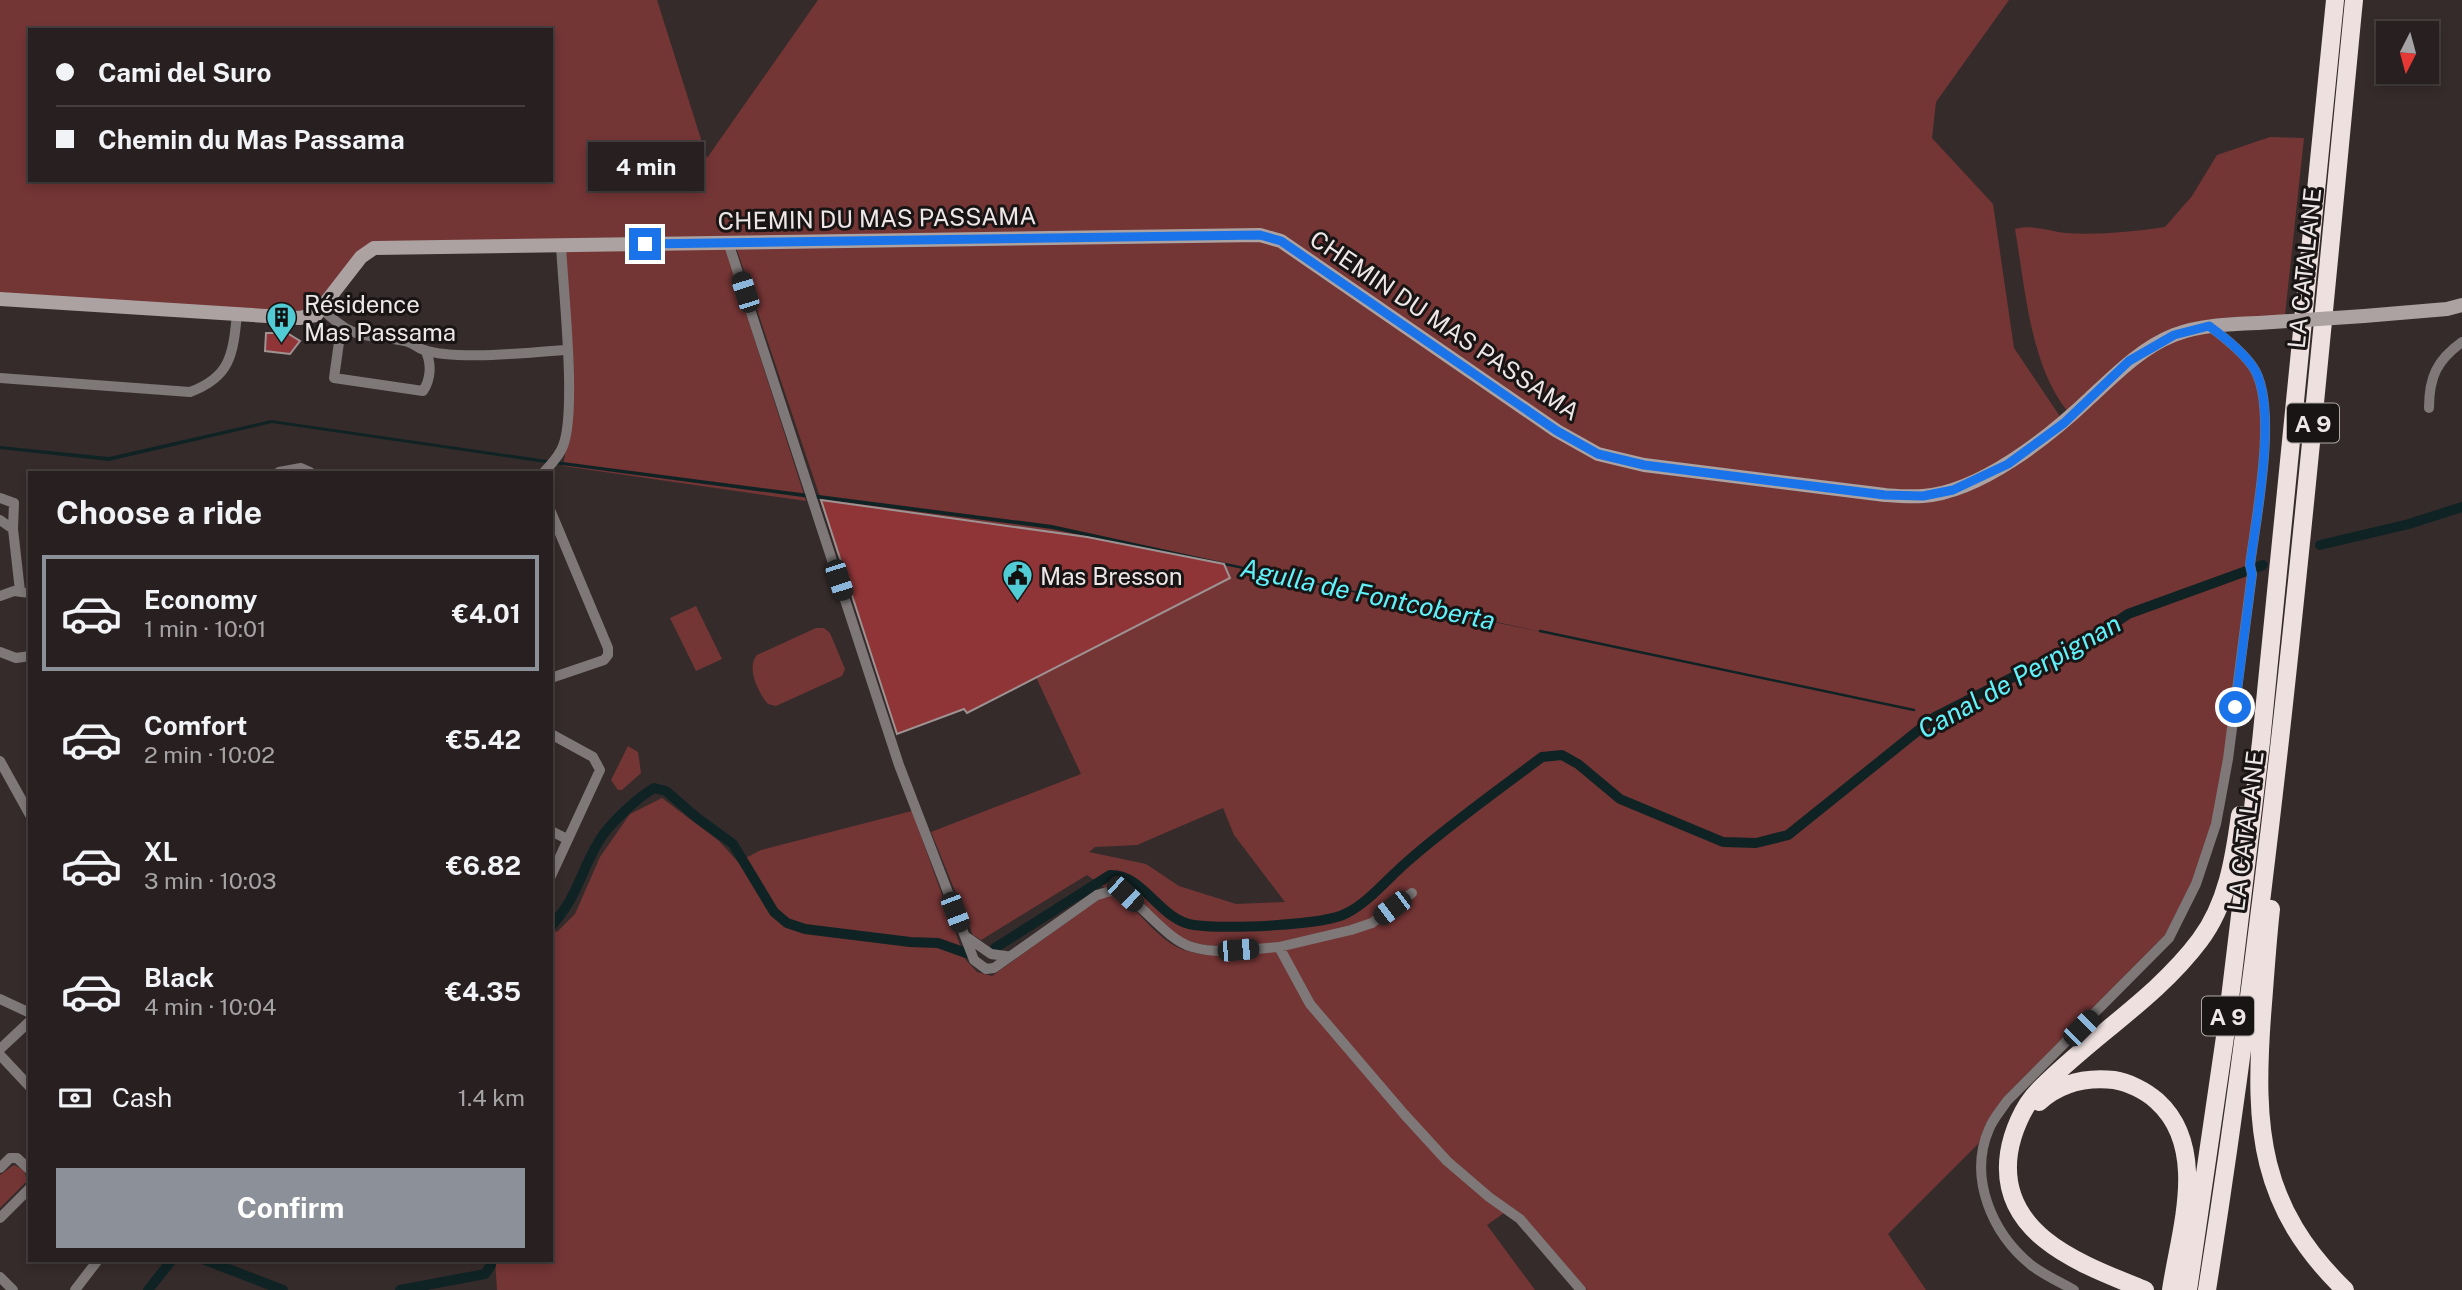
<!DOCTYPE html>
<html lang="en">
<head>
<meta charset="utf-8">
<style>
	:root { --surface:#282020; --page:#302829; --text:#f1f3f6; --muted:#a5a3a5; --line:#443e3e; --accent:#8c9099 }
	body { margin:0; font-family:"Public Sans",sans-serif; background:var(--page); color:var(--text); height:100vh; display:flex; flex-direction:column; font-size:26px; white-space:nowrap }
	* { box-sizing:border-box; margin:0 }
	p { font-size:23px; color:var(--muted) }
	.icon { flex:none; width:38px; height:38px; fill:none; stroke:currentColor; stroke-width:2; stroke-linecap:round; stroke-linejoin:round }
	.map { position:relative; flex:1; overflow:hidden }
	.sheet { position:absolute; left:28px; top:471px; width:525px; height:791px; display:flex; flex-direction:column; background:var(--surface); border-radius:0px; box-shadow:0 4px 10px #0003,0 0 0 2px var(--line) }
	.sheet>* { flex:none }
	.banner { position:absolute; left:28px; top:28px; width:525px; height:154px; border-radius:0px; box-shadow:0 4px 10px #0003,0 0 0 2px var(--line); display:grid; align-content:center; height:154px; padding:0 28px; background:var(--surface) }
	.needle { width:46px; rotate:186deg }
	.tools { position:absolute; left:2376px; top:21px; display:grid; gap:14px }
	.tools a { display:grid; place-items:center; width:63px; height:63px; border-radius:0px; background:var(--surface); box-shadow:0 4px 10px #0003,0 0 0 2px var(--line); font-size:35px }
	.end { position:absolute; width:32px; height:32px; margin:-16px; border:9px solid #1a73e8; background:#fff; box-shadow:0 0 0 4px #fff }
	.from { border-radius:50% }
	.bubble { position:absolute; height:49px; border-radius:0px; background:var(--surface); box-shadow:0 4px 10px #0003,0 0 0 2px var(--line); font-size:23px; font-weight:700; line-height:49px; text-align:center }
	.car { position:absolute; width:21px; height:42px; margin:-21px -10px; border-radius:9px; box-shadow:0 0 5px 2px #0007; background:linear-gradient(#222 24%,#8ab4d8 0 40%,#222 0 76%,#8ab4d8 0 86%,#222 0) }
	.banner b { display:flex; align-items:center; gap:24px; height:66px; font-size:26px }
	.banner b+b { border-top:2px solid var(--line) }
	.banner i { width:18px; height:18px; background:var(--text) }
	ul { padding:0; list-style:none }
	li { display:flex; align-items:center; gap:21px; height:116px; margin:0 14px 10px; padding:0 14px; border:4px solid transparent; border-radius:0px }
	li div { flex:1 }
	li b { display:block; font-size:26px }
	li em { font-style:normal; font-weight:700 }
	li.active { border-color:var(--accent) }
	li>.icon { width:63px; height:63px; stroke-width:1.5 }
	h2 { padding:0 28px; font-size:32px; line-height:84px }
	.pay { display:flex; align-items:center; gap:18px; height:77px; padding:0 28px; font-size:26px }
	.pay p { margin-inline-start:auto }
	.button { display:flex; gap:14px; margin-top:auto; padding:14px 28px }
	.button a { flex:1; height:80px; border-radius:0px; background:var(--accent); color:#fff; font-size:28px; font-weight:700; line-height:80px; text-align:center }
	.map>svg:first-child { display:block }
	.green { fill:#743535; fill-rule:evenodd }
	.water { fill:#102324 }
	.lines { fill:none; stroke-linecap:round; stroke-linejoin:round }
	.stream { stroke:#102324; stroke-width:2.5 }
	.canal { stroke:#102324; stroke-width:10 }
	.building { fill:#903537; stroke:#9f9292; stroke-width:2 }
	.street { stroke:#7e7878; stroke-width:10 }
	.secondary { stroke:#aba2a1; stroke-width:14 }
	.highway { stroke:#ede0df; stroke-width:18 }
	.secondary-bridge { stroke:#aba2a1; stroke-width:14 }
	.route { stroke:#1a73e8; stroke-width:9 }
	.labels { text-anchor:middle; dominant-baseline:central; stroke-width:6; stroke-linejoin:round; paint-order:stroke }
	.shield { fill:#1a1515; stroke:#aea8a8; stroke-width:2 }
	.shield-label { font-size:23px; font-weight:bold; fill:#eee7e7 }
	.street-label { font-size:24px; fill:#eee7e7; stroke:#1a1515 }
	.poi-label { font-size:24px; fill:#eee7e7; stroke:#1a1515; text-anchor:start }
	.water-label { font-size:26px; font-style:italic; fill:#61f1fa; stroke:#1a1515 }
</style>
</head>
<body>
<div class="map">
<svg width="2462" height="1290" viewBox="0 0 2462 1290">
	<rect width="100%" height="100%" fill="#362b2b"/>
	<path class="green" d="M0,0h657l50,158 111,-158h1191l-73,102 -4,36 61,66 21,144 47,70c-41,30 -85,67 -137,73 -13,1 -26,-1 -38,-1l-241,-31 -46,-9 -40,-23 -275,-191 -910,6 -56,62 -12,7 -19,3 -287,-19zM30,30h521v150h-521z
		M2270,137l34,1 -19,177 -113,15 -104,82c-38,-46 -43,-126 -53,-183 16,-5 34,2 50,4 33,2 67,-1 100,-6l27,-31 25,-41z
		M1260,241l19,4 317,214 358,36 178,-130 44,-25 34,-9c13,11 29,24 39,38 25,36 2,151 -3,196l2,9 -24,184 -12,65 -20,59 -27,53 -162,163 -18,27 -6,18 -91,91 38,56h-339l-49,-57 -88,-75 -43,-47 -93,-109 -33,-60c-32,3 -72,10 -102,-5 -25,-12 -42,-57 -74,-49l-18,-13 -106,65 -8,-5 -42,-103 150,-58 -45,-97 193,-98 -5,-15 -137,-27 -266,-37 -85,-253zM1223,808l11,27 51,67 -49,2 -57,-18 -33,-22 -57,-12 6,-5 42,-2z
		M725,247l81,254 -243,-35 8,-45 -5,-170z
		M696,606l26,53 -26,12 -26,-53z
		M816,628h8l6,5 15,36 -3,7 -66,30 -8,-2c-10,-11 -22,-37 -11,-49z
		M628,746l10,6 3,21 -19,17h-4l-7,-10z
		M662,798l57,43 19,21 23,-12 151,-39 53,148 12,13 15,4 107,-77 14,-4 9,3c16,14 31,33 48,45 28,19 74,11 106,8l125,166 103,96 -17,12 48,65h-1038l-2,-30h56v-327l7,-2 17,-17 25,-57 30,-43z
		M14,1165l10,5 3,11 -27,27v-33z"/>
	<path class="water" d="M271,420l269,39 269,35 1,4 -271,-36 -267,-39 -163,38 -109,-12v-3l109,11z
		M811,494l241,31 490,107 -490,-103 -240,-31z"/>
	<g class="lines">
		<path class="stream" d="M1540,631l374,79"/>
		<path class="canal" d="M2320,545l89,-21 53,-17
			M551,926c27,-29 29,-54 48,-85 10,-17 38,-43 55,-53l12,3 30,26 37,27 41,68 13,11 18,6 105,13 28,1 28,10
			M995,948l115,-73c34,-1 50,46 84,50 29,4 129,1 153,-12 23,-12 41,-35 61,-52 42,-37 89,-70 134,-104l20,-2 16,9 42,35 103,43 33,1 32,-8 147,-118 168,-86 25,-17 135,-49
			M205,1260l78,30
			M148,1290l24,-30
			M400,1290l85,-16 6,-9 -1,-5"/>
	</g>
	<path class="building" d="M266,333h21l13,8 -10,13 -25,-3z
		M821,500l266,37 137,27 6,14 -263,135 -3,-4 -67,25z"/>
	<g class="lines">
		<path class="street" d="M728,242l171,523 75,195 12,9 8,-1 103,-73c5,-1 11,-4 16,-4 22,1 50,48 79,56 27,8 60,2 87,0l31,57 94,110 43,47 42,36 31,22 61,71
			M321,308c35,34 41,25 84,33 7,1 12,7 19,9 35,11 104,2 142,0
			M341,328l-7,50 89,13c8,-12 9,-28 2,-41
			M0,378l190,14c41,-15 43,-38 47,-78
			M2429,408c0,-31 8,-48 33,-66
			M279,472l22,-4 9,4
			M544,472c7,-8 15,-15 19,-26 14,-35 0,-157 -2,-201
			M0,498l14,5 -1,26 -13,-9
			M551,512l57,136v7l-4,5 -53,18
			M13,529l7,62
			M0,596l14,-5 16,2
			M0,652l16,6 14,-2
			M551,734l42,23 7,13 -49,106
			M0,761l30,54
			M551,831l16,8
			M968,938l23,16 15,2
			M1279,947l72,-17 21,-7 40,-30
			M0,999l30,14
			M0,1049l30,-28
			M0,1055l30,32
			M0,1168l10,-10h7l13,12
			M0,1218l30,-30
			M0,1277l13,13
			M75,1290l23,-30
			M2074,1290c-14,-8 -30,-15 -43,-25 -39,-32 -63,-87 -42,-136 4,-10 12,-19 18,-28l162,-163 27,-54 20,-60 12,-65 24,-185 -2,-9c6,-47 29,-160 3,-198 -11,-16 -29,-30 -44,-41"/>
		<path class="secondary" d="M0,299l299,19 17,-3 45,-58 13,-9 886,-13 21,6 276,190 41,23 46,11 241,30c13,1 25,2 38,1 57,-4 126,-59 167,-98 25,-23 51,-50 84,-63 26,-10 56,-11 84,-12
			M2364,316l83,-7 15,-4"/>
		<path class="highway" d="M2271,909c-4,36 -6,71 -9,107 -8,112 -3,191 83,274
			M2039,1102c21,-19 47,-25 75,-22 14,2 32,11 43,21 52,47 23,129 14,189
			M2145,1290c-61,-25 -148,-54 -136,-137 3,-20 14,-47 29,-62 51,-53 118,-92 162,-151 27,-36 34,-81 40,-125
			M2188,1290l39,-267 34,-281 74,-742
			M2207,1290c68,-428 105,-859 147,-1290"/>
		<path class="secondary-bridge" d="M2258,323l106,-7"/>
	</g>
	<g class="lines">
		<path class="route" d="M645,244l615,-9 21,6 276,190 41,23 46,11 241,30 38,1 30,-6 55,-26 56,-41 65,-62 45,-26 35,-9c15,11 33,25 44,41 26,38 3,151 -3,198l2,9 -17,133"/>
	</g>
	<defs>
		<symbol id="building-pin" viewBox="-11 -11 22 30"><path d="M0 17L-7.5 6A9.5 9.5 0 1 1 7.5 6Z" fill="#51ccd4" stroke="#1a1515"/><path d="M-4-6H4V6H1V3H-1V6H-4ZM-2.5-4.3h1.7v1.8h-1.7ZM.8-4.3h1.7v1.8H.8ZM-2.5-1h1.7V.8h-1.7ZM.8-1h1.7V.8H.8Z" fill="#111"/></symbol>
		<symbol id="civic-pin" viewBox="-11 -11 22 30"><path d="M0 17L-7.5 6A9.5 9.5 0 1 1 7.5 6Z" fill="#51ccd4" stroke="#1a1515"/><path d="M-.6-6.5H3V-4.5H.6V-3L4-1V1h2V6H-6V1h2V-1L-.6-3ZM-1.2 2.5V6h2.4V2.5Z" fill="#111"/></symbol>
	</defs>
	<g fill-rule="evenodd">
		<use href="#building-pin" x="264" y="300" width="35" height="47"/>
		<use href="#civic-pin" x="1000" y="558" width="35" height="47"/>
	</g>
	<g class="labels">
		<g class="shield">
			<rect x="2287" y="403.5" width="52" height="39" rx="5"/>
			<rect x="2202" y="996.5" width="52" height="39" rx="5"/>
		</g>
		<g class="shield-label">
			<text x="2313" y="423">A 9</text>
			<text x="2228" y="1016">A 9</text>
		</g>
		<g class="street-label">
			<text transform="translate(877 218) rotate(-1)">CHEMIN DU MAS PASSAMA</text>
			<text transform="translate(2304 268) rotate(-84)">LA CATALANE</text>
			<text transform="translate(1445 325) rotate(34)">CHEMIN DU MAS PASSAMA</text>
			<text transform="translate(2245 831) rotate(-83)">LA CATALANE</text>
		</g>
		<g class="poi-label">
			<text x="304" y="304">Résidence<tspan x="304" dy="28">Mas Passama</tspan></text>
			<text x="1040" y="576">Mas Bresson</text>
		</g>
		<g class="water-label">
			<text transform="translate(1368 594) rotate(12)">Agulla de Fontcoberta</text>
			<text transform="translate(2019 676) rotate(-29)">Canal de Perpignan</text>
		</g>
	</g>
</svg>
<div class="tools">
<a><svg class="needle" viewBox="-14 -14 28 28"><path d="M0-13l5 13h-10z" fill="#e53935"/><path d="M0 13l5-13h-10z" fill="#a5a3a5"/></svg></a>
</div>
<i class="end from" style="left:2235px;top:707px"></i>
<i class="end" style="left:645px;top:244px"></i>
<div class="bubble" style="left:588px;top:142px;width:116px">4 min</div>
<i class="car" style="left:745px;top:292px;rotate:342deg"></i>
<i class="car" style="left:839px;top:580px;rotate:162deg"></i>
<i class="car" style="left:1125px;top:894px;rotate:133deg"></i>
<i class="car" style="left:1392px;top:908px;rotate:233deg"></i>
<i class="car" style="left:955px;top:912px;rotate:159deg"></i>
<i class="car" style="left:1238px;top:950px;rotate:85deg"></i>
<i class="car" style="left:2081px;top:1028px;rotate:45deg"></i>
<div class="banner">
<b><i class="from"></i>Cami del Suro</b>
<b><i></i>Chemin du Mas Passama</b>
</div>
<section class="sheet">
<h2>Choose a ride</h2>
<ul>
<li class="active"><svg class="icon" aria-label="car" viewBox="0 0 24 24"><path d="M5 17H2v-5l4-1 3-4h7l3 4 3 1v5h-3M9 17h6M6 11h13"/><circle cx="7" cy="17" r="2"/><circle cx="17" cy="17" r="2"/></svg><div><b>Economy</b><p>1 min · 10:01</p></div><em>€4.01</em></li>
<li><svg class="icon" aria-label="car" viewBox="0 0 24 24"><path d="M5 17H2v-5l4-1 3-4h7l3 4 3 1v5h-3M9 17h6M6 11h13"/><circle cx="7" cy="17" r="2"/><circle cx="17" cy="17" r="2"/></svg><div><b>Comfort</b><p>2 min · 10:02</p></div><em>€5.42</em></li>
<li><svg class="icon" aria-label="car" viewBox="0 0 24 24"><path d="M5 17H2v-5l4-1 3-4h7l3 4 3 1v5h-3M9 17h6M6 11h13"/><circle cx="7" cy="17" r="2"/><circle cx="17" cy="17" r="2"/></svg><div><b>XL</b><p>3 min · 10:03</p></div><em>€6.82</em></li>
<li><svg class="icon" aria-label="car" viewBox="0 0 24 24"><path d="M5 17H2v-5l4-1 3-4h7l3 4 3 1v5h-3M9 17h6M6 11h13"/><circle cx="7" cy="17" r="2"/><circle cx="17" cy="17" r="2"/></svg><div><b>Black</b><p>4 min · 10:04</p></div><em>€4.35</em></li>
</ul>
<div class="pay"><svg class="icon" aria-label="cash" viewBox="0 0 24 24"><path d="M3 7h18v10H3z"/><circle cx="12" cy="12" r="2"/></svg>Cash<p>1.4 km</p></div>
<div class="button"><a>Confirm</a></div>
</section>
</div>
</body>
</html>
